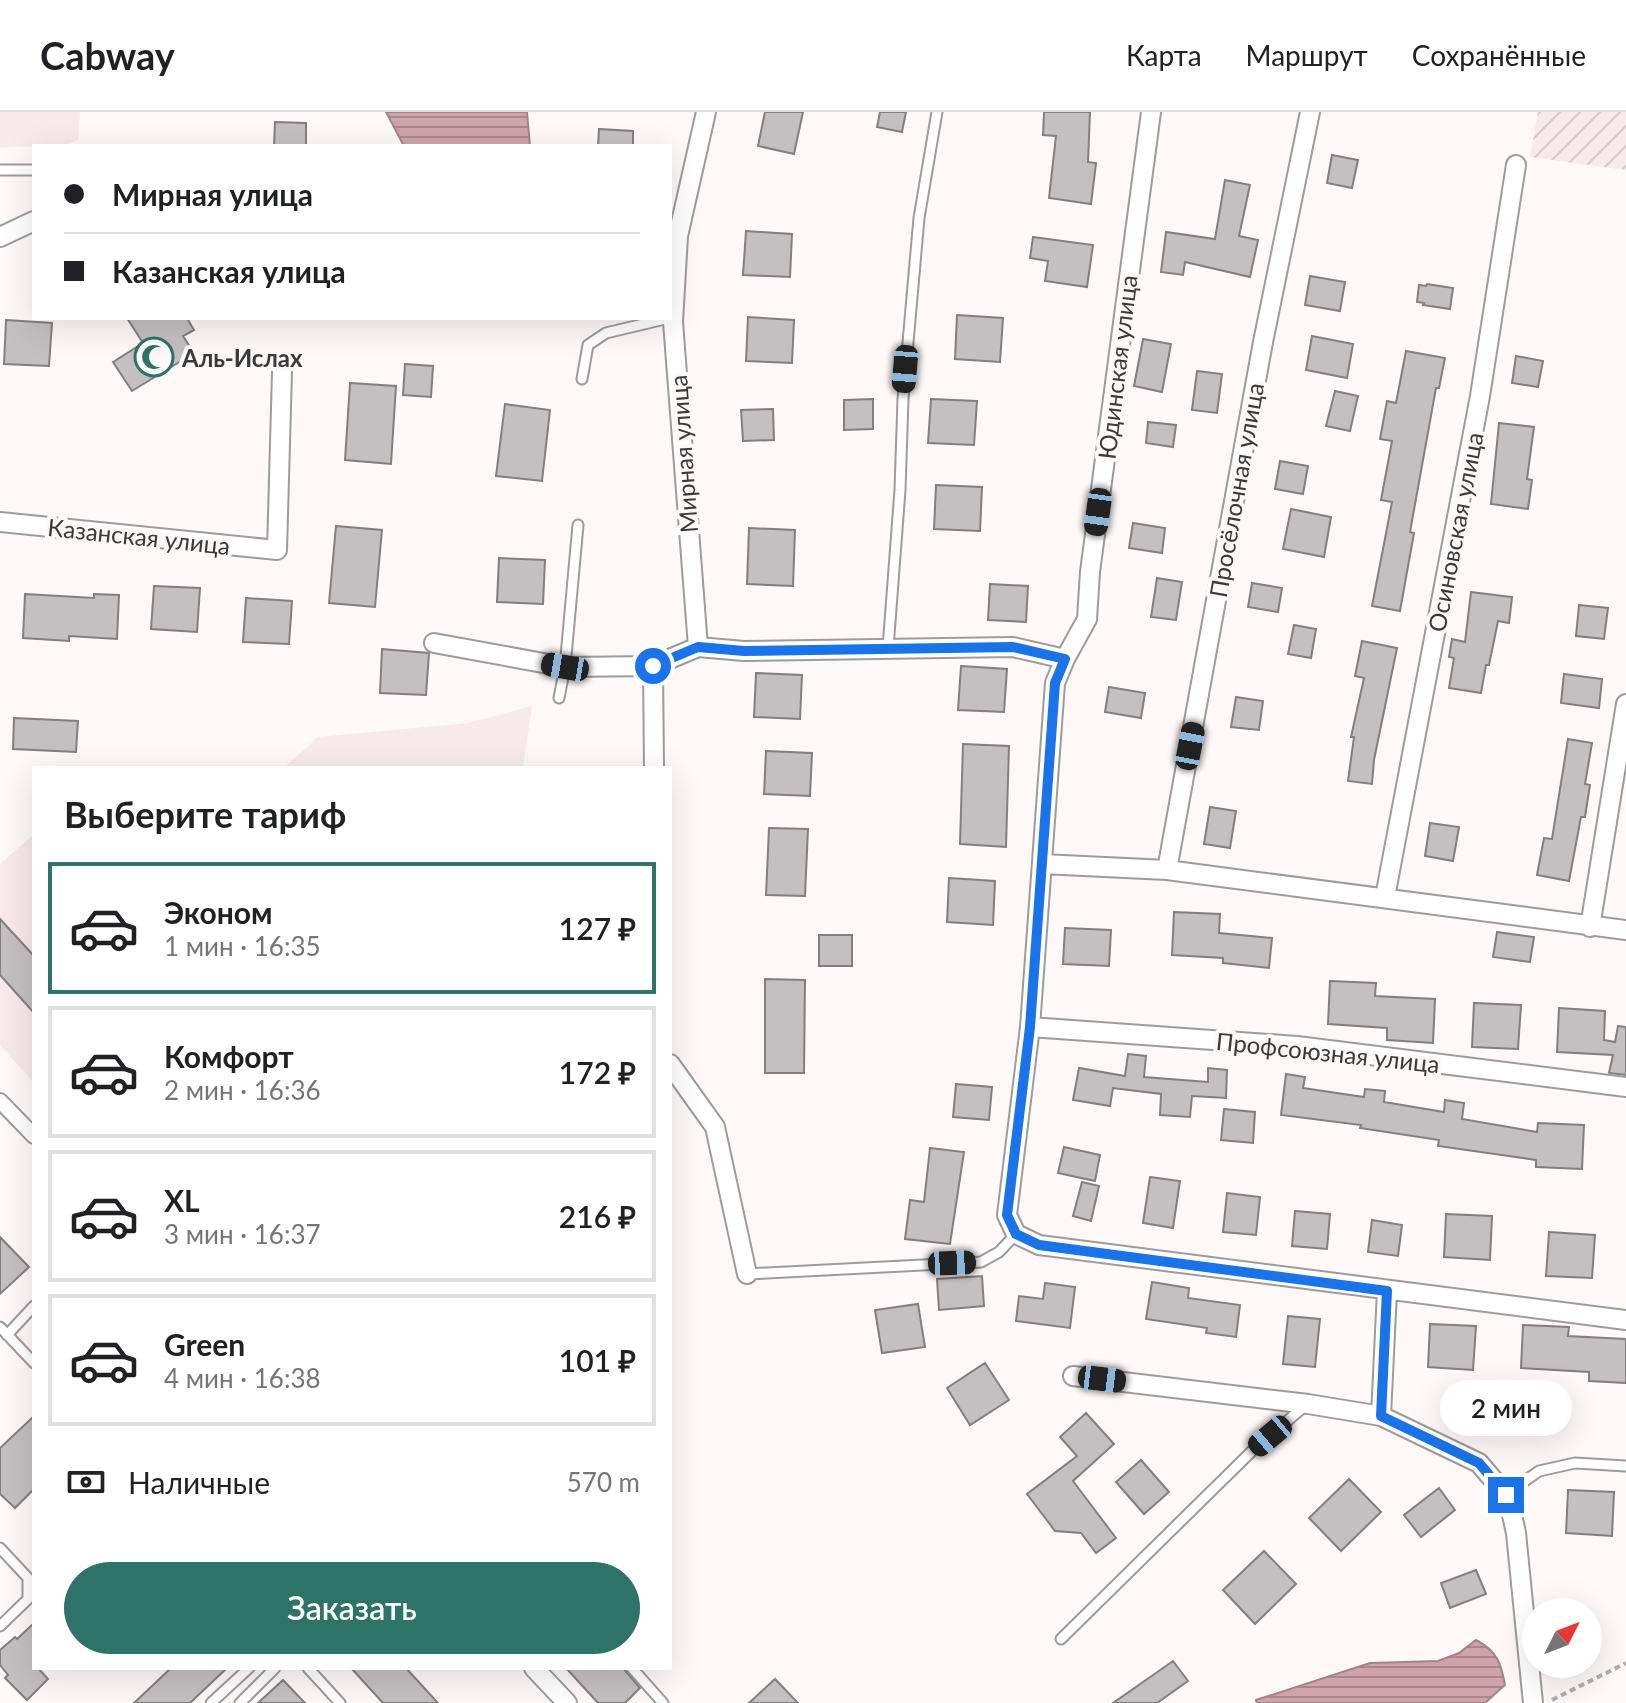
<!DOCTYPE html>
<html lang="ru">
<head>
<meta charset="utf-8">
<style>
	:root { --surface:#fff; --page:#f2f2f2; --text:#202124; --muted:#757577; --line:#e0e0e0; --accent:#2e7368 }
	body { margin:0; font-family:Lato,sans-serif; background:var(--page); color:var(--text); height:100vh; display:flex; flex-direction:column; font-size:30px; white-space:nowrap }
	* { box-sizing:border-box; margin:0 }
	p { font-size:26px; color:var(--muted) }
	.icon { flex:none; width:44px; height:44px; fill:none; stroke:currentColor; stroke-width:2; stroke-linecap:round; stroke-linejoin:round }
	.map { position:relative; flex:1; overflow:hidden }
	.drawer { position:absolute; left:32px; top:654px; width:640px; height:904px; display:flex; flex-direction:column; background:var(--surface); border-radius:0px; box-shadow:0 8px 32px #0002 }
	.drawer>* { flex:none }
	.banner { position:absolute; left:32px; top:32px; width:640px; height:176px; border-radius:0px; box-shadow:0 8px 32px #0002; display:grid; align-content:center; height:176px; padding:0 32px; background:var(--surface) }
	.needle { width:52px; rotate:48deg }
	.tools { position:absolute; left:1522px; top:1486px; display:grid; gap:16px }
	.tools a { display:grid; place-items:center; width:80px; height:80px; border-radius:50%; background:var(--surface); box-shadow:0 8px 32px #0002; font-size:40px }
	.end { position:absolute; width:36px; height:36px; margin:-18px; border:10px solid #1a73e8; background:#fff; box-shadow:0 0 0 4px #fff }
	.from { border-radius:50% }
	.bubble { position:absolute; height:56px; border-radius:28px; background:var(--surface); box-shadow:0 8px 32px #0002; font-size:26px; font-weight:600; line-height:56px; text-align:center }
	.car { position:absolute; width:24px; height:48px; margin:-24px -12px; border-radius:10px; box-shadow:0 0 6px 2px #0007; background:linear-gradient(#222 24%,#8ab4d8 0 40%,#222 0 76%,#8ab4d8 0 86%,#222 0) }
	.banner b { display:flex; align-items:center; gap:28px; height:76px; font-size:30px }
	.banner b+b { border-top:2px solid var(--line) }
	.banner i { width:20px; height:20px; background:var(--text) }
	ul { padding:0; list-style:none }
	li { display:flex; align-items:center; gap:24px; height:132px; margin:0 16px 12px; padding:0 16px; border:4px solid var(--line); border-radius:0px }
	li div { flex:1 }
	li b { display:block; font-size:30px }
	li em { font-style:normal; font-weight:600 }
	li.on { border-color:var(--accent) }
	li>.icon { width:72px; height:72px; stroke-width:1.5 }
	h2 { padding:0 32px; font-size:36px; line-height:96px }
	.pay { display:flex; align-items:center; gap:20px; height:88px; padding:0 32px; font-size:30px }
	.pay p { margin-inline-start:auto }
	.action { display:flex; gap:16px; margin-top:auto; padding:16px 32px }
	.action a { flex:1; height:92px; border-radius:48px; background:var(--accent); color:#fff; font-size:32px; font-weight:600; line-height:92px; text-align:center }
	header { display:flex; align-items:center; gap:48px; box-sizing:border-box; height:112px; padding:0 40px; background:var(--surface); border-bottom:2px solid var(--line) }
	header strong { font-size:38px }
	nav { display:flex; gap:44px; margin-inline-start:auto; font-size:28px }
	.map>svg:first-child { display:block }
	.built { fill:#f8e9eb }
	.industrial { fill:url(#industrial-furrows) }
	.water { fill:url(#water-rules); stroke:#a3838a; stroke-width:2 }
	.building { fill:#c4bfc0; stroke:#837e7f; stroke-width:2 }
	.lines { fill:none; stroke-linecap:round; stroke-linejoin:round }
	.service-casing { stroke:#9f9a9b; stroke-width:13 }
	.pedestrian-casing { stroke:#9f9a9b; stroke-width:18 }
	.minor-casing { stroke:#9f9a9b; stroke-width:22 }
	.path { stroke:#b2aeae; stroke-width:4; stroke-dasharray:6 4; stroke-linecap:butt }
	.service { stroke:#fff; stroke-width:9 }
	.pedestrian { stroke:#fff; stroke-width:14 }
	.minor { stroke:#fff; stroke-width:18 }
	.route { stroke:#1a73e8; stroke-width:10 }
	.labels { text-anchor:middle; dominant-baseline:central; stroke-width:8; stroke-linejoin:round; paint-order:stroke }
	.poi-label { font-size:24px; font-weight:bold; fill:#3b3939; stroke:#fef8f9; text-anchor:start }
	.street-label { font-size:24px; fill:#3b3939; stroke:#fef8f9 }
</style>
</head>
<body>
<header>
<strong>Cabway</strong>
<nav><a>Карта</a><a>Маршрут</a><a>Сохранённые</a></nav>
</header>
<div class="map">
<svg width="1626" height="1591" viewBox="0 0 1626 1591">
	<defs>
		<pattern id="industrial-furrows" width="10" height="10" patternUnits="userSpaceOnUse" patternTransform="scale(2)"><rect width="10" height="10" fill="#f8e9eb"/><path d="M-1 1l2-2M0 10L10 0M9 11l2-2" fill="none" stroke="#d6c9ca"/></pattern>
		<pattern id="water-rules" width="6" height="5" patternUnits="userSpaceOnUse" patternTransform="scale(2)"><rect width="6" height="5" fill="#d0a3ac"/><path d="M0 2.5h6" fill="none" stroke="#aa868d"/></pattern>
	</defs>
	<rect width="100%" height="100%" fill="#fef8f9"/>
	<path class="built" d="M0,0h80l-2,28 -15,6 -63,1z
		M532,594l-9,62h-239l34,-31 150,-14z
		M34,722v249l-34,-38v-181z"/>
	<path class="industrial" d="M1538,0h88v58l-96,-13z"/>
	<path class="water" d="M386,0h141l3,34h-126z
		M1476,1528c21,11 25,23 29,45l-20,18h-228l-1,-3 114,-37 68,-2 21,-8z"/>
	<path class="building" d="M765,0h38l-9,42 -36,-8z
		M880,0h26l-4,20 -25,-5z
		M1044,0h46l-2,50 8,1 -5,41 -42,-6 7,-62 -13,-1z
		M275,10l31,1v23h-32z
		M599,17l34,2v15h-35z
		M1332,43l26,5 -6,28 -25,-5z
		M1225,68l25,5 -11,51 19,4 -8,37 -65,-15 -2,13 -22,-3 5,-40 49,7z
		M746,119l46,3 -2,43 -47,-2z
		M1033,125l60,8 -6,42 -42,-6 3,-20 -18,-3z
		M1310,164l35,6 -5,29 -35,-6z
		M1427,172l26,4 -3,21 -27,-4 1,-2 -7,-1 2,-17 7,1z
		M957,203l46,3 -3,44 -45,-3z
		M748,205l46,3 -2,43 -46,-2z
		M127,206h60l7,12 -11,6 11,17 -62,38 -19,-29 30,-19z
		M6,208l46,3 -3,43 -45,-2z
		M1312,224l41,8 -6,34 -41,-8z
		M1143,227l28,5 -9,48 -28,-6z
		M1406,239l39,7 -6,30h-3l-26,144 4,1 -14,78 -28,-5 20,-104 -11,-2 11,-59 -12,-2 7,-38 9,2z
		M1516,244l27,5 -5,26 -26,-4z
		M405,252l28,2 -2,31 -28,-2z
		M1197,259l25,3 -5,39 -25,-3z
		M350,271l46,3 -5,78 -46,-4z
		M1335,279l23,5 -8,35 -24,-5z
		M873,287v30l-29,1v-30z
		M931,287l46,2 -3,44 -46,-2z
		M505,292l45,6 -8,71 -46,-5z
		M773,297l1,31 -31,1 -2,-31z
		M1148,310l28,3 -3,22 -27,-4z
		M1499,311l35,4 -7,52 5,1 -4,29 -37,-5z
		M1280,349l28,5 -5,28 -28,-5z
		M936,373l46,2 -2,44 -46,-2z
		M1291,397l40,8 -7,40 -41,-8z
		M1133,411l32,5 -3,25 -33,-5z
		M336,414l46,4 -7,77 -46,-4z
		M749,416l46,2 -2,56 -46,-2z
		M499,446l46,2 -2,44 -46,-2z
		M1157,466l25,4 -6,38 -25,-3z
		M1252,471l30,5 -4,24 -30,-5z
		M990,472l38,2 -2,36 -38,-2z
		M154,474l46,2 -3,44 -46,-3z
		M1471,480l41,5 -3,26 -11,-2 -9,44h-3l-5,28 -32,-5 5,-30 -5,-1 3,-18 13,3z
		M25,482l69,4v-4l25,1 -2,44 -48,-3v5l-46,-3z
		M246,486l46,3 -3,43 -46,-2z
		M1579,493l29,3 -4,31 -28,-3z
		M1294,513l22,4 -5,29 -23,-4z
		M1362,529l35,7 -23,112 -2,24 -24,-3 6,-44h-3l13,-59 -9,-2z
		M382,537l47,4 -3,42 -46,-2z
		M961,554l46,3 -3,43 -46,-2z
		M756,561l46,2 -2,44 -46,-2z
		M1564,562l38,5 -3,29 -38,-5z
		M1109,575l36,6 -4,25 -36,-6z
		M1236,585l27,4 -4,29 -28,-3z
		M14,606l64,3 -2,31 -63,-3z
		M1568,627l24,4 -7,41 5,1 -5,32h-4l-12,64 -32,-6 7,-37 8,1z
		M963,632l46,2 -3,101 -46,-3z
		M766,639l46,2 -2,43 -46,-2z
		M1210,695l26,4 -6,37 -26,-4z
		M1430,711l29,4 -6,34 -28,-5z
		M769,716l39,1 -3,67 -39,-1z
		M949,766l46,3 -2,44 -46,-3z
		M1174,800l46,2 -1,19 53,5 -3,30 -46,-5v-5l-51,-3z
		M0,807l34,37v57l-34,-38z
		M1065,816l46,2 -2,36 -46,-2z
		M1497,820l37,5 -4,25 -37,-5z
		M819,823h33v31h-33z
		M765,867l40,1 -1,93h-39z
		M1330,869l46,2 -1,13 60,3 -2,44 -46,-3v-12l-59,-4z
		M1474,891l47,2 -3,44 -46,-2z
		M1559,896l46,3 -1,29 11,2 3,-16 8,1v48l-17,-2 4,-18 -56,-3z
		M1128,942l18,2 -2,21 64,5v-14l19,2 -1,28 -34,-2 -2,21 -30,-2 1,-21 -48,-6 -3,18 -37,-6 6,-32 46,8z
		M1286,962l19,3 -2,11 61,9 1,-8 20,2 -1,11 60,10 1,-12 19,3 -2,16 75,13 1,-9 46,2 -2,44 -46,-2v-7l-98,-14 1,-6 -79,-12 1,-3 -80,-10z
		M956,972l36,3 -3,33 -36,-3z
		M1224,997l31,3 -2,31 -32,-3z
		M1064,1035l36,8 -5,26 -37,-8z
		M930,1036l34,4 -14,92 -45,-5 5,-39 14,2z
		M1150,1065l30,4 -7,47 -30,-5z
		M1082,1070l17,4 -8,35 -18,-5z
		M1227,1081l33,4 -4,38 -33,-3z
		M1295,1099l35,3 -3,35 -35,-3z
		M1446,1102l46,2 -2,44 -46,-3z
		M1372,1108l30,5 -4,31 -30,-4z
		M1549,1120l46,3 -3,43 -46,-2z
		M0,1125l29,30 -29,27z
		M982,1164l2,30 -45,4 -2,-31z
		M1152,1170l37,6 -1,10 52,7 -4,32 -30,-4 1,-5 -61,-9z
		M1045,1171l30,4 -5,41 -54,-7 3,-25 24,3z
		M918,1192l7,43 -43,6 -7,-43z
		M1288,1204l32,3 -5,48 -32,-3z
		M1430,1212l46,2 -3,44 -45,-3z
		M1523,1213l46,2 -1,9 58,3v44l-37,-2v-9l-68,-4z
		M985,1251l24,37 -39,25 -23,-37z
		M1086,1301l28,31 -41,37 43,57 -20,15 -15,-20 -26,-2 -28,-37 50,-38 -17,-19z
		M34,1304v73l-19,19 -15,-14v-46z
		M1141,1348l28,32 -25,22 -28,-32z
		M1349,1367l32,33 -40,39 -32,-33z
		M1439,1376l16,22 -34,27 -17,-22z
		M1568,1378l46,2 -2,44 -46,-3z
		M1264,1439l32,33 -41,40 -32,-34z
		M1476,1458l10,24 -36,14 -9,-25z
		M34,1511v45h4l10,11 -21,21 -22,-22 3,-3 -8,-10v-15l15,-13 2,2z
		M1173,1549l15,20 -31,22h-44z
		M171,1556h56l-37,35h-56z
		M351,1556h55l32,35h-55z
		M566,1556h57l17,20 -15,15h-27z
		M775,1567l23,24h-49z
		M283,1568l22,23h-47z"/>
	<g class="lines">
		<defs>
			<path id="service" d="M0,58h34
				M582,267l6,-34 18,-12 67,-16
				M888,536l12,-158 3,-91 16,-181 18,-106
				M559,586l6,-31 13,-142
				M747,1162l234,-12 18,-10 17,-18
				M0,1215l34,36
				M7,1223l27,-29
				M1506,1382l33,-23 36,-8 51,3
				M0,1436l28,30v21l-28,27
				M1061,1527l190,-187 56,-48
				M308,1556l32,35
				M632,1556l31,35
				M211,1591l38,-35
				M240,1591l35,-35"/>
			<path id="pedestrian" d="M0,989l34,35"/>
			<path id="minor" d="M1151,0l-61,460 -3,47 -22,40 -10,24 -25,344 -23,188 9,19 23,11 587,75
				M0,125l34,-16
				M0,410l277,28 5,-178
				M434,531l131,24 88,-1
				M698,535l46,4 269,-4 52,12
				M654,656l-1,-102 45,-19 -25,-325 5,-86 28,-124
				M1042,752l125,6 459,60
				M1167,758l96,-528 47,-230
				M1385,785l95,-501 36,-231
				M1590,815l36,-223
				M1030,915l267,19 329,41
				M670,952l45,63 32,147
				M1387,1179l-6,125 98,47 29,34 8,36 17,170
				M1073,1264l235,28 73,12
				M534,1556l33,35"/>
		</defs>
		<use href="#service" class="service-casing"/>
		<use href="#pedestrian" class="pedestrian-casing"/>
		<use href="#minor" class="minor-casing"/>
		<path class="path" d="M1552,1588l74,-37"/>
		<use href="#service" class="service"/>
		<use href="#pedestrian" class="pedestrian"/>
		<use href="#minor" class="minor"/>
	</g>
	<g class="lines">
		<path class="route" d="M653,554l45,-19 46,4 269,-4 52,12 -10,24 -25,344 -23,188 9,19 23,11 348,46 -6,125 98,47 27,32"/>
	</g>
	<defs>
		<symbol id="mosque-ring" viewBox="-11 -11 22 22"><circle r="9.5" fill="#fef8f9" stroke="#2e7368" stroke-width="1.5"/><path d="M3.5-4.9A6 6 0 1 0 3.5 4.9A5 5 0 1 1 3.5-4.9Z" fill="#2e7368"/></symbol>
	</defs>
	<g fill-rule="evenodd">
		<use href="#mosque-ring" x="132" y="223" width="44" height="44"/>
	</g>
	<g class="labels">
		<g class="poi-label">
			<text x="182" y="245">Аль-Ислах</text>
		</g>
		<g class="street-label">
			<text transform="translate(1117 255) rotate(-83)">Юдинская улица</text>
			<text transform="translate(683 342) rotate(-94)">Мирная улица</text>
			<text transform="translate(1236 378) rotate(-80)">Просёлочная улица</text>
			<text transform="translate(1455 420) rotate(-79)">Осиновская улица</text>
			<text transform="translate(139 424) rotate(6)">Казанская улица</text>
			<text transform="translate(1328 940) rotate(6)">Профсоюзная улица</text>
		</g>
	</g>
</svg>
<div class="tools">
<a><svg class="needle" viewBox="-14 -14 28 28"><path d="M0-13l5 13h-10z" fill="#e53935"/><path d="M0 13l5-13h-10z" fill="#757577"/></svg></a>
</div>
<i class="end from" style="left:653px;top:554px"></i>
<i class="end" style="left:1506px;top:1383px"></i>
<div class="bubble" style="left:1440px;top:1268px;width:132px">2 мин</div>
<i class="car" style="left:905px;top:257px;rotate:185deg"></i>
<i class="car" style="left:1098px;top:400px;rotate:188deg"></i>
<i class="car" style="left:565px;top:555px;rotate:280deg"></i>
<i class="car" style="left:1190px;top:634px;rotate:11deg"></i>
<i class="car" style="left:952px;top:1151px;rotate:88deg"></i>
<i class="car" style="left:1102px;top:1267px;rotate:97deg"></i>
<i class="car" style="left:1270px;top:1324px;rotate:230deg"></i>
<div class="banner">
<b><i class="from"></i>Мирная улица</b>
<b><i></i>Казанская улица</b>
</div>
<section class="drawer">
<h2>Выберите тариф</h2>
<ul>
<li class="on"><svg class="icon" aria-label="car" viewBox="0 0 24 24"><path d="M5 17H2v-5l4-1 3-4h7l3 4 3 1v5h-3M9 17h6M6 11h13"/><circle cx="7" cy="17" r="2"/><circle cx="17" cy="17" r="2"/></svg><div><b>Эконом</b><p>1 мин · 16:35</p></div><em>127 ₽</em></li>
<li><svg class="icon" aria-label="car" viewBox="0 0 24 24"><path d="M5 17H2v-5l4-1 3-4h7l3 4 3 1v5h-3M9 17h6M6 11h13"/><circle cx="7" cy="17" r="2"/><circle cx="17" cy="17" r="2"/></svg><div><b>Комфорт</b><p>2 мин · 16:36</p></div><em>172 ₽</em></li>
<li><svg class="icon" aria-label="car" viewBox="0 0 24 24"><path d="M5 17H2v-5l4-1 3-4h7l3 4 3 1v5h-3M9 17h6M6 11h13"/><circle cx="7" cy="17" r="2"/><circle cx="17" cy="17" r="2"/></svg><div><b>XL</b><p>3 мин · 16:37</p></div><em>216 ₽</em></li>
<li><svg class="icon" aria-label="car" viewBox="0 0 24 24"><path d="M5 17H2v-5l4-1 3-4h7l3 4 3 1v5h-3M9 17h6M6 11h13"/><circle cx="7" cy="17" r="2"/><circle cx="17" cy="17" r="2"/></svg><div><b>Green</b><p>4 мин · 16:38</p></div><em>101 ₽</em></li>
</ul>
<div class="pay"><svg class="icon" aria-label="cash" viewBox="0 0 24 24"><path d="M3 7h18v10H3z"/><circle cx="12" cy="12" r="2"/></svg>Наличные<p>570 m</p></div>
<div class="action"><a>Заказать</a></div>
</section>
</div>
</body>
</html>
